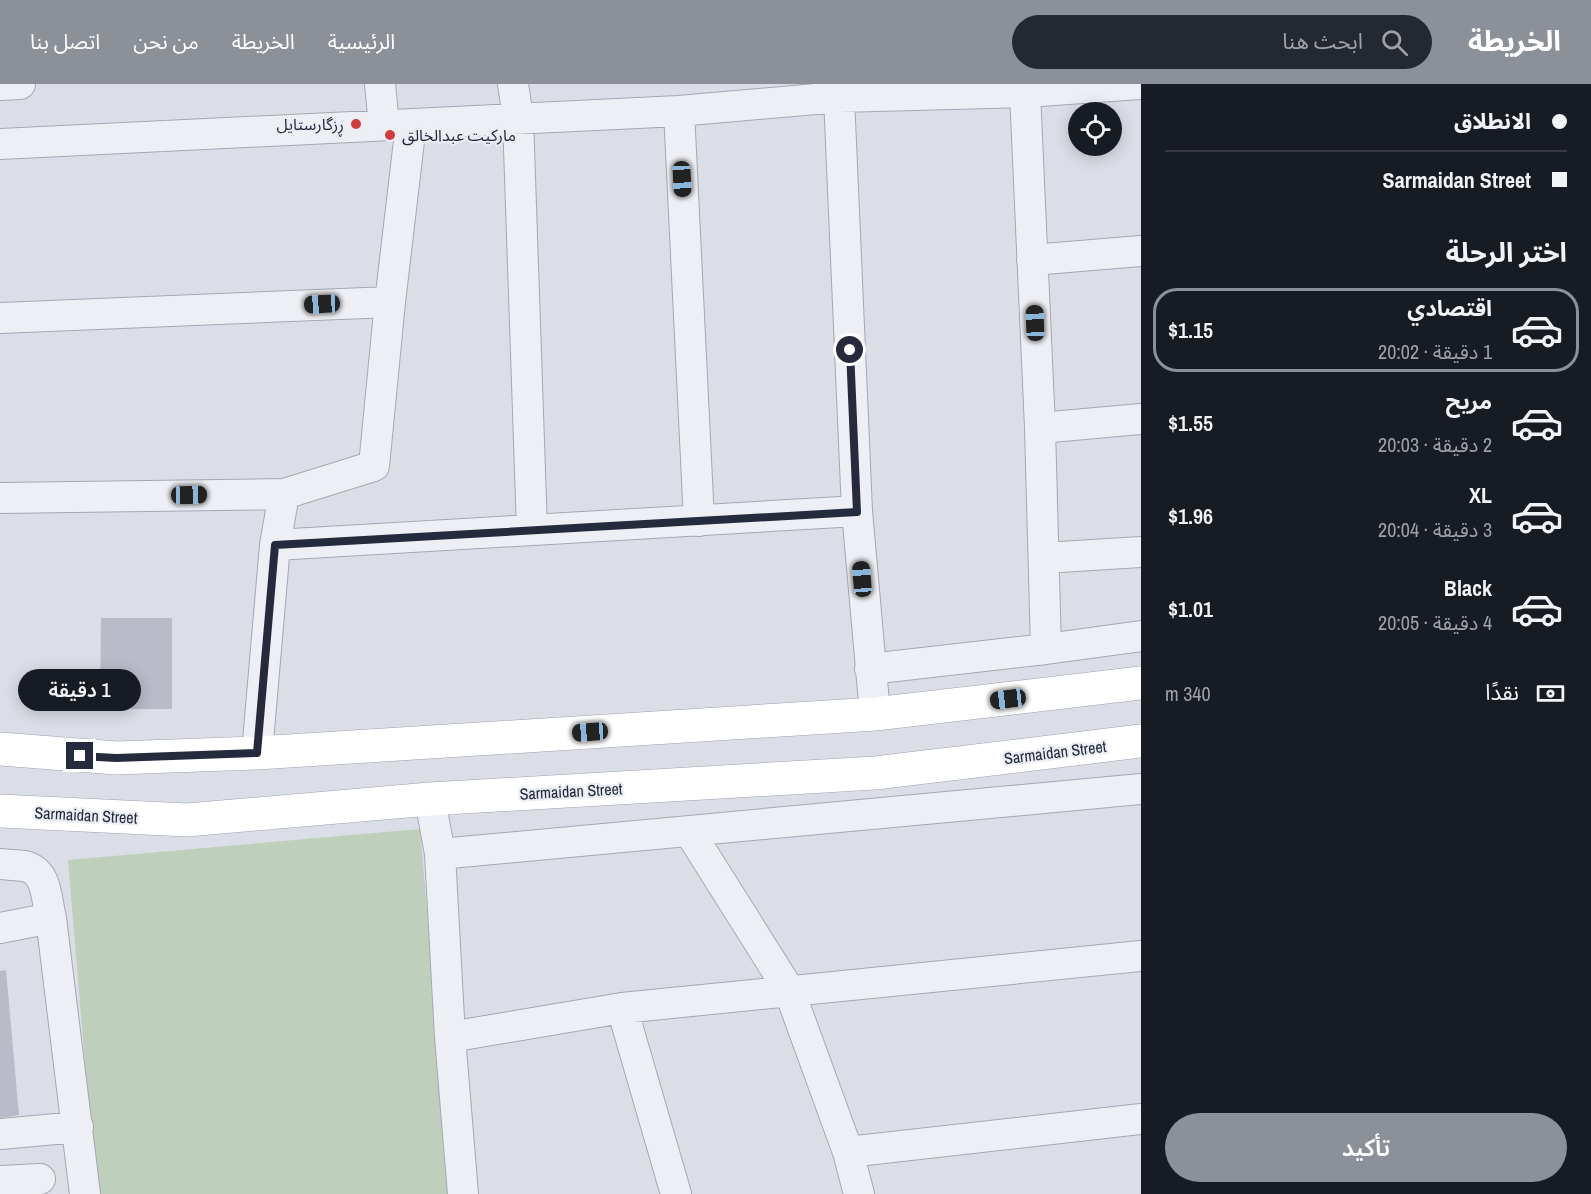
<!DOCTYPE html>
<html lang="ar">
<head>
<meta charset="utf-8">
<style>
	:root { --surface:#171b24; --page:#242831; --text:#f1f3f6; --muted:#9ea1a6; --line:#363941; --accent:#8c9099 }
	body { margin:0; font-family:"Archivo Narrow","Noto Sans Arabic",sans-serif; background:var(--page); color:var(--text); direction:rtl; height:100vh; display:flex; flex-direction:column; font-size:22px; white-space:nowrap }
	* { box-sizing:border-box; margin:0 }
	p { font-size:20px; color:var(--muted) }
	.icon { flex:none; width:33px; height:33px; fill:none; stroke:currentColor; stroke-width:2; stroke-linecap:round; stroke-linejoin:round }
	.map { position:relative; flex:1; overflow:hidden; direction:ltr }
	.panel { display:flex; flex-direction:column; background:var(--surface); width:450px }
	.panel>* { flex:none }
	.banner { display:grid; align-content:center; height:132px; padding:0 24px; background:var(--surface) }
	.controls { position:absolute; left:1068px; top:18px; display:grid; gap:12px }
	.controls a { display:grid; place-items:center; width:54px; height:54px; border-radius:50%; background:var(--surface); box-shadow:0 3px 15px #0003; font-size:30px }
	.end { position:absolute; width:27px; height:27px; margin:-14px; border:8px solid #252a3c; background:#fff; box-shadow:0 0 0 3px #fff }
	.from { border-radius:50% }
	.bubble { position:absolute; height:42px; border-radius:21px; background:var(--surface); box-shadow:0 3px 15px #0003; font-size:20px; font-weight:600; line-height:42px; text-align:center; direction:rtl }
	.car { position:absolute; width:18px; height:36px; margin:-18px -9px; border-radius:8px; box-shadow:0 0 4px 2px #0007; background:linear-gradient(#222 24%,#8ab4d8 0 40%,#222 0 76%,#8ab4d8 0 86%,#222 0) }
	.banner b { display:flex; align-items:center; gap:21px; height:57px; font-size:22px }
	.banner b+b { border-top:2px solid var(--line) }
	.banner i { width:15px; height:15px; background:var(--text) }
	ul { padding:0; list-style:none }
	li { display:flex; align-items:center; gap:18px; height:84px; margin:0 12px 9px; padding:0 12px; border:3px solid transparent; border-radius:24px }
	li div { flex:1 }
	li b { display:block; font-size:22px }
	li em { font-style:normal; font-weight:600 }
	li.selected { border-color:var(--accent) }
	li>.icon { width:54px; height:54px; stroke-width:1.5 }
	h2 { padding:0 24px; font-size:27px; line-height:72px }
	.pay { display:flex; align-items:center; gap:15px; height:66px; padding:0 24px; font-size:22px }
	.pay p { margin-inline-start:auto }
	.cta { display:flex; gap:12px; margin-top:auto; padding:12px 24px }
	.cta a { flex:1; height:69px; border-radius:36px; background:var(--accent); color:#fff; font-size:24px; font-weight:600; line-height:69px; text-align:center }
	header { display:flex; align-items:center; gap:36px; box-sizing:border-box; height:84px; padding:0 30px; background:var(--accent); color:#fff }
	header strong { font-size:28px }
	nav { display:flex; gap:33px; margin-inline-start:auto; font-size:21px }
	.search { width:420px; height:54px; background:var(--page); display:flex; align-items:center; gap:15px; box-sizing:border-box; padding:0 21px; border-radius:33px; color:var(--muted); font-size:22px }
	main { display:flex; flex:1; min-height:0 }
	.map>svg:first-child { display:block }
	.green { fill:#bed0bc }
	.building { fill:#b9bcc8 }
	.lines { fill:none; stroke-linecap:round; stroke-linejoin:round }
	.minor-casing { stroke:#a4a8b3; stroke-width:32 }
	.major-casing { stroke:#9ba0b1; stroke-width:34 }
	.minor { stroke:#eeeff4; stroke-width:30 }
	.major { stroke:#fff; stroke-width:33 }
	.route { stroke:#252a3c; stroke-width:8 }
	.poi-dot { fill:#cd3e3e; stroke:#eaedf4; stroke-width:2 }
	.labels { text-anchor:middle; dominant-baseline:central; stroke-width:4.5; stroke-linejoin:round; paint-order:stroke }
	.poi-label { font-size:16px; fill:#252a3c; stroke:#eaedf4; text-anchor:end }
	.street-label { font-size:16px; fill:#252a3c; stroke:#eaedf4 }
</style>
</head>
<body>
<header>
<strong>الخريطة</strong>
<div class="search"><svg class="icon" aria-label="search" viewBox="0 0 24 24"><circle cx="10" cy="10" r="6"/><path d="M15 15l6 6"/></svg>ابحث هنا</div>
<nav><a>الرئيسية</a><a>الخريطة</a><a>من نحن</a><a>اتصل بنا</a></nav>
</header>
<main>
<section class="panel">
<div class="banner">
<b><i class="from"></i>الانطلاق</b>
<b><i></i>Sarmaidan Street</b>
</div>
<h2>اختر الرحلة</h2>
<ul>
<li class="selected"><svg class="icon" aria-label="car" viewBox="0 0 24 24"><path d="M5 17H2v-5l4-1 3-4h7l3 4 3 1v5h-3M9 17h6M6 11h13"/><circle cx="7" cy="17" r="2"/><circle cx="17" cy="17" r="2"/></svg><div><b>اقتصادي</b><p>1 دقيقة · 20:02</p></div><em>$1.15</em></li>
<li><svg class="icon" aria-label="car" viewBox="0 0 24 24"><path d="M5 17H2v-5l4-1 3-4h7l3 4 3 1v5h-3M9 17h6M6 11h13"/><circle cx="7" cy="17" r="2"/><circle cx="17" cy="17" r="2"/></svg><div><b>مريح</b><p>2 دقيقة · 20:03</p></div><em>$1.55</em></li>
<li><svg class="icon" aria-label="car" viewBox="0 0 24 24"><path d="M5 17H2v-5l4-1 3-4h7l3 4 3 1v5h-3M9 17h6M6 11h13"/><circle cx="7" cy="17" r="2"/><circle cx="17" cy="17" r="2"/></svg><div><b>XL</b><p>3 دقيقة · 20:04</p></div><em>$1.96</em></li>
<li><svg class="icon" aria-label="car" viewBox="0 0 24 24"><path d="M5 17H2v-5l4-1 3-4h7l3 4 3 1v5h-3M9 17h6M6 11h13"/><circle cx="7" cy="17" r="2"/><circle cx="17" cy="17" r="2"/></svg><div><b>Black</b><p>4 دقيقة · 20:05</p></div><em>$1.01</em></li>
</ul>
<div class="pay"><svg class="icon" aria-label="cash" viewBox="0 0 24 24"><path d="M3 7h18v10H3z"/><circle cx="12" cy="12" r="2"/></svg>نقدًا<p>340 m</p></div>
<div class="cta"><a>تأكيد</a></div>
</section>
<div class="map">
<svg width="1141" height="1110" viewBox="0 0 1141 1110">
	<rect width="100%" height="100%" fill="#dbdee6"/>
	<path class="green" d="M420,745l31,365h-355l-28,-334z"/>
	<path class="building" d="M101,534h71v91h-72z
		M6,886l13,145 -19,3v-147z"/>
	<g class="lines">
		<defs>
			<path id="minor" d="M380,0l4,41
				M513,0l5,34 14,412
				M0,1l20,-1
				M1025,8l15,336 6,221
				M839,13l18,414 18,203
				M679,27l20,410
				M0,60l679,-33 160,-14 186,-5 116,-8
				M1032,176l109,-9
				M0,234l390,-16
				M1040,344l101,-9
				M0,414l284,-4 90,-28 16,-164 21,-178
				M275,461l582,-34
				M1044,474l97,-6
				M870,585l176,-20 95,-13
				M257,669l18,-208 9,-51
				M430,715l10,55 10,183 13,157
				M689,747l100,159 59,162 11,42
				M440,770l701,-65
				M0,780c8,1 16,1 24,2 24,5 22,33 27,52l34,276
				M0,844l51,-10
				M622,924l54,186
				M450,953l172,-29 519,-52
				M0,1050l78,-7
				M848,1068l293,-33
				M0,1097l40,-2"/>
			<path id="major" d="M0,665l116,9 141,-5 618,-39 266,-31
				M0,727l187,9 243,-21 445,-26 266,-32"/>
		</defs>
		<use href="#minor" class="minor-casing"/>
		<use href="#major" class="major-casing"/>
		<use href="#minor" class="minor"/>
		<use href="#major" class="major"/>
	</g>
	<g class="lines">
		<path class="route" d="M80,672l36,2 141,-5 18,-208 582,-33 -7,-162"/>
	</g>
	<g class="poi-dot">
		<circle cx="356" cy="40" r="6"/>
		<circle cx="390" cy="51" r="6"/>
	</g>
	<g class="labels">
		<g class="poi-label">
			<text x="344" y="40">ڕزگارستایل</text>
			<text x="402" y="51" text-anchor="start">ماركیت عبدالخالق</text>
		</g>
		<g class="street-label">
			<text transform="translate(1055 668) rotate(-7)">Sarmaidan Street</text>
			<text transform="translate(571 707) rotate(-3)">Sarmaidan Street</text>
			<text transform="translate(86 731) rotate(3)">Sarmaidan Street</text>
		</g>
	</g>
</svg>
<div class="controls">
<a><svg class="icon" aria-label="locate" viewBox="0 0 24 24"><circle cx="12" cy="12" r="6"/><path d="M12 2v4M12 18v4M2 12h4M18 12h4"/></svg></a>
</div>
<i class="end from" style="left:850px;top:266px"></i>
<i class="end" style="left:80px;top:672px"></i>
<div class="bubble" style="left:18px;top:585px;width:123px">1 دقيقة</div>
<i class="car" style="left:682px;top:95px;rotate:177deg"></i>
<i class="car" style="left:322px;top:220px;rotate:267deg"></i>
<i class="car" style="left:1035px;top:239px;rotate:358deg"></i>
<i class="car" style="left:189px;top:411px;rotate:89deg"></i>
<i class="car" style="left:862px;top:495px;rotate:355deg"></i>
<i class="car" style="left:1008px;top:615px;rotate:263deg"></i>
<i class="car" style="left:590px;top:648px;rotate:266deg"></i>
</div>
</main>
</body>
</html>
